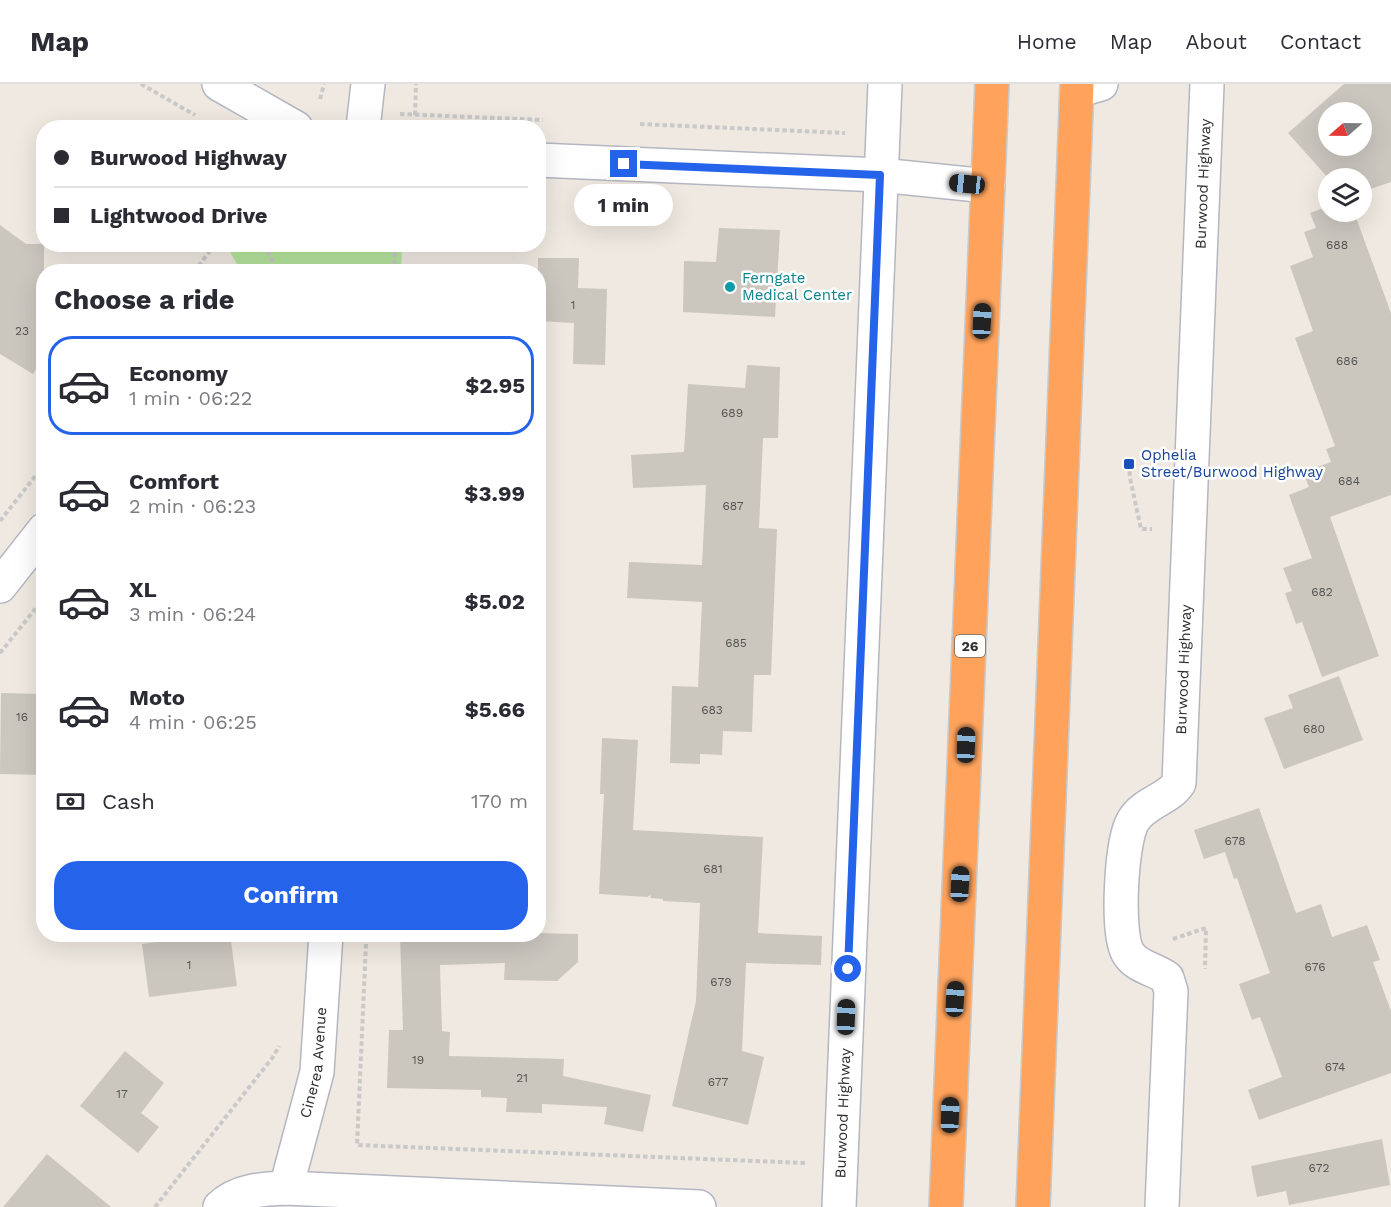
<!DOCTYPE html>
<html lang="en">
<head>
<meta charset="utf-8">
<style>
	:root { --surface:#fff; --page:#f2f2f3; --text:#2b2b33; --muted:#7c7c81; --line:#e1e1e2; --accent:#2563eb }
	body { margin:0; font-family:"Work Sans",sans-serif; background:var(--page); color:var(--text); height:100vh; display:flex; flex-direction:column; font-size:22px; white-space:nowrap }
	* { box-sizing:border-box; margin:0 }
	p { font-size:20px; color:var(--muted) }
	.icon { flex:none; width:33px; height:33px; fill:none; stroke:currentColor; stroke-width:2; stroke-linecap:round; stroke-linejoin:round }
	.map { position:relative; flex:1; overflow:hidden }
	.sheet { position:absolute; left:36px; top:180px; width:510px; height:678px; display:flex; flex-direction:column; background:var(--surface); border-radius:24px; box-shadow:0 6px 24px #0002 }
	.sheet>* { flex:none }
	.banner { position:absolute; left:36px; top:36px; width:510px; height:132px; border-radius:24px; box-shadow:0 6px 24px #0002; display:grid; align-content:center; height:132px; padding:0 18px; background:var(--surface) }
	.needle { width:39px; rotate:250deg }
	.controls { position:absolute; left:1318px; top:18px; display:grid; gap:12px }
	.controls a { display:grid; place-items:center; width:54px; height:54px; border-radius:50%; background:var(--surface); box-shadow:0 6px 24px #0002; font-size:30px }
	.end { position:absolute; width:27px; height:27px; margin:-14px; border:8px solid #2563eb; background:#fff; box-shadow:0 0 0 3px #fff }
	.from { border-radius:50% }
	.bubble { position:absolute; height:42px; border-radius:21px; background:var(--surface); box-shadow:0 6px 24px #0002; font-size:20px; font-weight:700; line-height:42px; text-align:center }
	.car { position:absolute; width:18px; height:36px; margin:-18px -9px; border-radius:8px; box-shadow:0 0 4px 2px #0007; background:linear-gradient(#222 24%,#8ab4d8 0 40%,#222 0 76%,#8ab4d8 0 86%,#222 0) }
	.banner b { display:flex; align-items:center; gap:21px; height:57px; font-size:22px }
	.banner b+b { border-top:2px solid var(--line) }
	.banner i { width:15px; height:15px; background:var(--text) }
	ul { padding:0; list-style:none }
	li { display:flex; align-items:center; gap:18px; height:99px; margin:0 12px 9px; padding:0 6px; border:3px solid transparent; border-radius:24px }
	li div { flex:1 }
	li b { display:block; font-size:22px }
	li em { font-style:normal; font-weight:700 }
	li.current { border-color:var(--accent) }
	li>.icon { width:54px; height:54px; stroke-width:1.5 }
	h2 { padding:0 18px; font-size:27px; line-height:72px }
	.pay { display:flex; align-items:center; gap:15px; height:66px; padding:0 18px; font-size:22px }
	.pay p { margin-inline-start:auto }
	.button { display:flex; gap:12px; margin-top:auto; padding:12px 18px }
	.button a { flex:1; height:69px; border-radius:24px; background:var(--accent); color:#fff; font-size:24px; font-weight:700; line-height:69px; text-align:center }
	header { display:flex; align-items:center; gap:36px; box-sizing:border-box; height:84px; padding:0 30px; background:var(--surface); border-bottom:2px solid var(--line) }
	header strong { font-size:28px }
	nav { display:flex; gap:33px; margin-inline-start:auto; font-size:21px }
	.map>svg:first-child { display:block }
	.green { fill:#b6e59e }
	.building { fill:#cbc7bf; fill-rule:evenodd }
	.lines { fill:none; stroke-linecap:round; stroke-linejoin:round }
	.street-casing { stroke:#b4b7c1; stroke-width:36 }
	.highway-casing { stroke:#c9c9c9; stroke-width:36 }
	.path { stroke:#c9c9c9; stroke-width:4; stroke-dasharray:4.5 3; stroke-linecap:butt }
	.street { stroke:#fff; stroke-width:33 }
	.highway { stroke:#ffa35c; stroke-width:33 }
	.route { stroke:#2563eb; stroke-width:8 }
	.culture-dot { fill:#0f9aa8; stroke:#fff; stroke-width:2 }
	.transit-dot { fill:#1a4fb4; stroke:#fff; stroke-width:2 }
	.labels { text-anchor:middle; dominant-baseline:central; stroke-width:5; stroke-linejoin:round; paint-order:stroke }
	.number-label { font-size:12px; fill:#555452 }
	.shield { fill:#fff; stroke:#6d6d6d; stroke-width:1.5 }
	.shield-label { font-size:14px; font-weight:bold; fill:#2e2e2e }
	.street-label { font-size:15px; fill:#2e2e2e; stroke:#fff }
	.culture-label { font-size:15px; fill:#0d838f; stroke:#fff; text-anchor:start }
	.transit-label { font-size:15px; fill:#164399; stroke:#fff; text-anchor:start }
</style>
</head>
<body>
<header>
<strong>Map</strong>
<nav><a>Home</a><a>Map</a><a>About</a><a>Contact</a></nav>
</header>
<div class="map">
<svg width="1391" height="1123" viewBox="0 0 1391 1123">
	<rect width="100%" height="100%" fill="#efe9e1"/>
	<path class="green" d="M226,161h176l-1,26h-160z"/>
	<path class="building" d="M1344,0h47v98l-29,10v-14l-33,1 -41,-46zM1329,28h33v34h-33z
		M1329,122v6h25l37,101v182l-61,22 49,139 -57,21 -20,-55 -6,2 -11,-31 7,-2 -9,-23 29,-10 -23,-63 20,-8 -6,-15 28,-10 -5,-13 9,-3 -40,-108 18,-7 -23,-65 23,-9 -9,-25 12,-4 -6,-15z
		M0,141l26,19h18v112l-11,18 -33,-20z
		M719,144l61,2 -5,87 -92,-5 1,-51 32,1z
		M538,174h41l-1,30 29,1 -2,76 -32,-1 1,-41 -36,-2z
		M747,281l33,2 -2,71h-15l-4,90 18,1 -6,146h-17l-2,57 -29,-1 -1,24 -22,-1v10l-30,-1 2,-77 26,1 4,-85 -75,-4 2,-36 73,3 4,-80 -73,3 -2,-33 53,-3 4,-68 57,4z
		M1339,592l24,64 -79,29 -20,-51 29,-10 -5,-13z
		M1,609l43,1v81l-44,-1z
		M602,654l36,2 -5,90 130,7 -5,96 64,3 -1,29 -75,-2 -4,88 22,6 -16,68 -76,-19 24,-105 4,-98 -37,-2v-2l-13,-1 1,-3 -4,2 -48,-3 5,-100h-4z
		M1259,724l37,105 25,-9 11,33 35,-12 13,35 -7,2 18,49v62l-132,47 -11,-30 34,-13 -22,-60 -8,3 -13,-36 31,-11 -33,-95 -3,1 -9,-27 -21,7 -10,-29z
		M538,849l40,1v28l-21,19 -53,-1 1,-17 -65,2 2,66 8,1 -1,24 115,3 -1,17 88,19 -8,37 -39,-8 3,-17 -65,-3v9l-36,-1 1,-14 -26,-1v-7l-94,-2 2,-58h14l-3,-96z
		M215,850h15l7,52 -88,11 -7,-53z
		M125,967l39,32 -23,30 18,14 -21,26 -58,-47z
		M1382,1055l8,46 -101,20 -3,-14 -29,6 -6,-31z
		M47,1070l64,53h-108z"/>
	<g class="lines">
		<defs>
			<g id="street">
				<path d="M219,0l77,44"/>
				<path d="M1077,7l24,-7"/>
				<path d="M363,44l5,-44"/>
				<path d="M538,76l342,15 108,11"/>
				<path d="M0,502l44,-56"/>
				<path id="s1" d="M286,1104l31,-116 9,-138"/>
				<path d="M220,1123c17,-17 43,-18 66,-19l413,19"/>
				<path id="s2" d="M839,1123l46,-1123"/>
				<path id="s3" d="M1162,1123l9,-216 -4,-13c-12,-9 -31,-11 -39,-25 -12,-20 -7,-112 5,-132 11,-19 35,-21 46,-38l28,-699"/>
			</g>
			<path id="highway" d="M946,1123l46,-1123
				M1033,1123l44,-1123"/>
		</defs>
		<use href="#street" class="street-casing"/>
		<use href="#highway" class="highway-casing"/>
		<path class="path" d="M141,0l54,31
			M320,15l4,-15
			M400,30l143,6
			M415,31l1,-31
			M640,40l205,9
			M265,160l12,28
			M194,188l21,-28
			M394,188l1,-28
			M1129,380l1,14 11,51h11
			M0,437l44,-56
			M0,569l44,-55
			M1173,855l33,-11 -1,41
			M366,860l-9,201 448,18
			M155,1123l118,-150 6,-11"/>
		<use href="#street" class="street"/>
		<use href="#highway" class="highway"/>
	</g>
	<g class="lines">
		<path class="route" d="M624,80l256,11 -32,794"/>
	</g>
	<circle class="culture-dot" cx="730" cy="203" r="6"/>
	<rect class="transit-dot" x="1123" y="374" width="12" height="12" rx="3"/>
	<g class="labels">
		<g class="number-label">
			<text x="1337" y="161">688</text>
			<text x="573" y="221">1</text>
			<text x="22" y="247">23</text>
			<text x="1347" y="277">686</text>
			<text x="732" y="329">689</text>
			<text x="1349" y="397">684</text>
			<text x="733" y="422">687</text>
			<text x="1322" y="508">682</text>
			<text x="736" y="559">685</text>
			<text x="712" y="626">683</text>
			<text x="22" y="633">16</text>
			<text x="1314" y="645">680</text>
			<text x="1235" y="757">678</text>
			<text x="713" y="785">681</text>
			<text x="189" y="881">1</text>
			<text x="1315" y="883">676</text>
			<text x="721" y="898">679</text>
			<text x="418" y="976">19</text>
			<text x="1335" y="983">674</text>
			<text x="522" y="994">21</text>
			<text x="718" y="998">677</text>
			<text x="122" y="1010">17</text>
			<text x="1319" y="1084">672</text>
		</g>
		<rect class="shield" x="955" y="551" width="30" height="22" rx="4.5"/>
		<g class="shield-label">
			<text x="970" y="562">26</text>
		</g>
		<g class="street-label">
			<text stroke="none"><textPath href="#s3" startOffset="1071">Burwood Highway</textPath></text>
			<text stroke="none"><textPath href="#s3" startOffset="585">Burwood Highway</textPath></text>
			<text stroke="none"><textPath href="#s1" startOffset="129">Cinerea Avenue</textPath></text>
			<text stroke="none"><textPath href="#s2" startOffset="94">Burwood Highway</textPath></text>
		</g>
		<g class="culture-label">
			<text x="742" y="194">Ferngate<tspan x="742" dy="17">Medical Center</tspan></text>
		</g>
		<g class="transit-label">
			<text x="1141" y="371">Ophelia<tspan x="1141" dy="17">Street/Burwood Highway</tspan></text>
		</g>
	</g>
</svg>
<div class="controls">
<a><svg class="needle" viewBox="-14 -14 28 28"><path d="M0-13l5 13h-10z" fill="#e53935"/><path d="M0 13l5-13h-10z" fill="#7c7c81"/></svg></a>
<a><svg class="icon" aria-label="layers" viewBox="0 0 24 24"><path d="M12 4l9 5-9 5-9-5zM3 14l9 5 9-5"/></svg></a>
</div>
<i class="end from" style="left:848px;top:885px"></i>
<i class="end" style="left:624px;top:80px"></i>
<div class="bubble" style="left:574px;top:100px;width:99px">1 min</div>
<i class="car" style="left:967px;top:100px;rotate:276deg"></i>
<i class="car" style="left:982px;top:237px;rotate:3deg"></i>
<i class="car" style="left:966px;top:661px;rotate:2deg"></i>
<i class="car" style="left:960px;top:800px;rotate:3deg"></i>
<i class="car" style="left:955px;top:915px;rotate:3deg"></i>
<i class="car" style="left:846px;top:933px;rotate:2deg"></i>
<i class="car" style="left:950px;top:1031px;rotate:2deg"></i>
<div class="banner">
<b><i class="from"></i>Burwood Highway</b>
<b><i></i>Lightwood Drive</b>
</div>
<section class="sheet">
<h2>Choose a ride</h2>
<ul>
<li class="current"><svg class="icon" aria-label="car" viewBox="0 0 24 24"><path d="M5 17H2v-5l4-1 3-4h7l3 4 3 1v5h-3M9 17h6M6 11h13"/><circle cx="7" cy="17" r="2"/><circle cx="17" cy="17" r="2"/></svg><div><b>Economy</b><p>1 min · 06:22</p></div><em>$2.95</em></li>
<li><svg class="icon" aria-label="car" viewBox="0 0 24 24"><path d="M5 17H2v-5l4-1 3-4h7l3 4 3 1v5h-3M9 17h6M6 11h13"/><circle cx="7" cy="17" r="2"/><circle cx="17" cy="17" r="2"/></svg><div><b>Comfort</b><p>2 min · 06:23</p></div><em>$3.99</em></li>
<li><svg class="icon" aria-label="car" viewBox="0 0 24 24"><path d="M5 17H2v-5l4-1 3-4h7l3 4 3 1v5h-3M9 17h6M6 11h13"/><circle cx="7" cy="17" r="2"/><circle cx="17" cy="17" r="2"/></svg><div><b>XL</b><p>3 min · 06:24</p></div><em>$5.02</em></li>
<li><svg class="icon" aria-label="car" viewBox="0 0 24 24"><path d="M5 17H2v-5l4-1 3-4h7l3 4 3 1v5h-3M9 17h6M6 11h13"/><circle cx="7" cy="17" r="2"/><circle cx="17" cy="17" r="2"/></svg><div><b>Moto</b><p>4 min · 06:25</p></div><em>$5.66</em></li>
</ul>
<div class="pay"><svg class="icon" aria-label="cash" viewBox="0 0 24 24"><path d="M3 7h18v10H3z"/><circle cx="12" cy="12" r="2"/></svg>Cash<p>170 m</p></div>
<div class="button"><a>Confirm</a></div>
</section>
</div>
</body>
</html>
